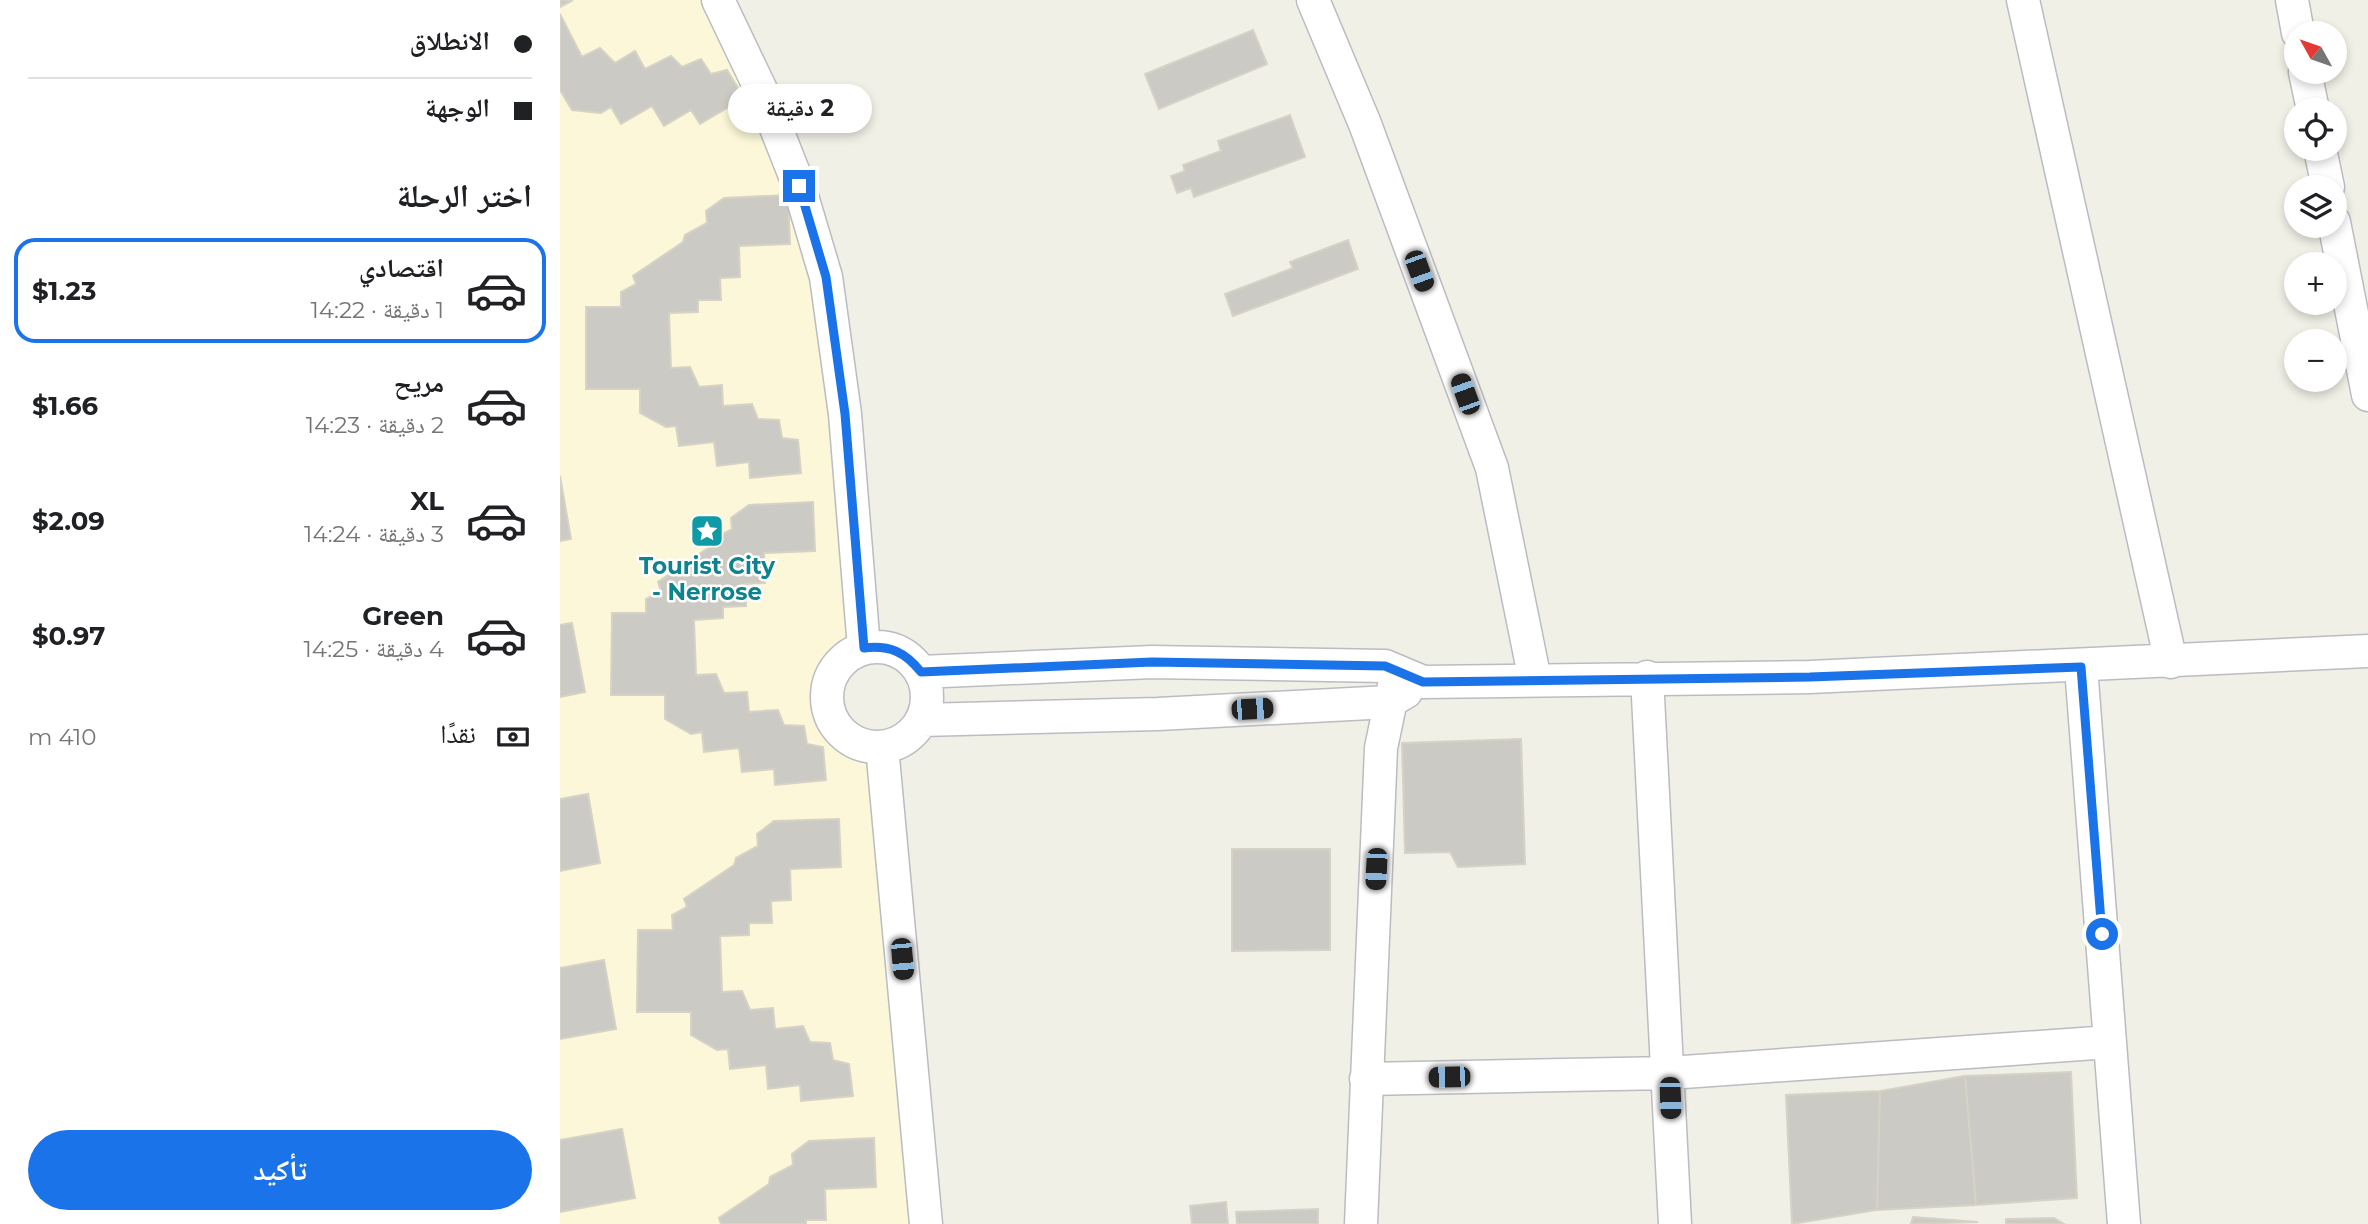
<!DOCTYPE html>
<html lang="ar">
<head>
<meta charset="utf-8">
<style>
	:root { --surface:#fff; --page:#f6f6f6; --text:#202124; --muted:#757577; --line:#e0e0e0; --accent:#1a73e8 }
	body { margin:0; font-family:Montserrat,"Noto Naskh Arabic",sans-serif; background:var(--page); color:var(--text); direction:rtl; height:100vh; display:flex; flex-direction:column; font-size:26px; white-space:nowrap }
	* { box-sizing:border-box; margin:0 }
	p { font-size:23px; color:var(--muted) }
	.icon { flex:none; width:38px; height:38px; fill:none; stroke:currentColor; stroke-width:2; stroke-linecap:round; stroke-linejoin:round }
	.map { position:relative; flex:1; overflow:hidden; direction:ltr }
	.panel { display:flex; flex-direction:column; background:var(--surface); width:560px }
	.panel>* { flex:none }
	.top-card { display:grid; align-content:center; height:154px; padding:0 28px; background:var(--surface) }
	.needle { width:46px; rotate:310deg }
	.tools { position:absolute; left:1724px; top:21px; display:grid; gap:14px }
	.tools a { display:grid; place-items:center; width:63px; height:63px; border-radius:50%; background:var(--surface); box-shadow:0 4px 10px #0003; font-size:35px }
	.end { position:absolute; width:32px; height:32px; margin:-16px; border:9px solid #1a73e8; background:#fff; box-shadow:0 0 0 4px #fff }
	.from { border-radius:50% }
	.bubble { position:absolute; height:49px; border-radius:24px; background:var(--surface); box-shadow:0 4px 10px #0003; font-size:23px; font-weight:700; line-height:49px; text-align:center; direction:rtl }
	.car { position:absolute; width:21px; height:42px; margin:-21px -10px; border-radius:9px; box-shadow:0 0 5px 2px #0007; background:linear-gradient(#222 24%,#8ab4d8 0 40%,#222 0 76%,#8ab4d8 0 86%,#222 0) }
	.top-card b { display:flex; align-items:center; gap:24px; height:66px; font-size:26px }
	.top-card b+b { border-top:2px solid var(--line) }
	.top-card i { width:18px; height:18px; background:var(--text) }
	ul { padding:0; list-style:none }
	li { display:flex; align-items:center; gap:21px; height:105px; margin:0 14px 10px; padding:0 14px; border:4px solid transparent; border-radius:21px }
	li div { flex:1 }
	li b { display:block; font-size:26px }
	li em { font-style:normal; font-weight:700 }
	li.current { border-color:var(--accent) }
	li>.icon { width:63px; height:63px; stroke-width:1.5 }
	h2 { padding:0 28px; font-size:32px; line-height:84px }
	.pay { display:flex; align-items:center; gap:18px; height:77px; padding:0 28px; font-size:26px }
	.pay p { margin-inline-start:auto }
	.primary-button { display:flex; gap:14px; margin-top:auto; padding:14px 28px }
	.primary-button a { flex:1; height:80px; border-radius:42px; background:var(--accent); color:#fff; font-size:28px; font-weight:700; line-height:80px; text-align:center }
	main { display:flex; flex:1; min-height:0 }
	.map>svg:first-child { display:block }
	.sand { fill:#fbf7d8 }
	.building { fill:#cccac4; stroke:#d6d2c5; stroke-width:2 }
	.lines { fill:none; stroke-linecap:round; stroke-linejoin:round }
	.minor-casing { stroke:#babcc1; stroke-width:35 }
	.minor { stroke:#fff; stroke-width:32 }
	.route { stroke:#1a73e8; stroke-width:9 }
	.labels { text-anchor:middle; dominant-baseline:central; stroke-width:5; stroke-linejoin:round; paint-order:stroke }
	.culture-label { font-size:23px; font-weight:bold; fill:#0d838f; stroke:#fff }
</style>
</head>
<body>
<main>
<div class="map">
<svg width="1808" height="1224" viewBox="0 0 1808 1224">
	<rect width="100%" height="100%" fill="#f1f0e7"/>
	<path class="sand" d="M0,0h158l81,186 65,462c-58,25 -46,95 18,99l44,477h-366z"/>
	<path class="building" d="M0,0h13l-13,7z
		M0,14l22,43 18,-9 15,15 20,-12 10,18 26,-13 11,11 19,-8 10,15 16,-4 17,28 -44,26 -9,-14 -27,16 -12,-20 -31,18 -10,-17 -10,6 -29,-3 -12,-20z
		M693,30l14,34 -108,45 -14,-35z
		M730,115l15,42 -111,40 -3,-9 -14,5 -6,-17 14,-5 -2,-6 38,-14 -3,-10z
		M228,195l2,49 -51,2 1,31 -20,1 1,22h-23v12l-29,1 2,55 19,-1 9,20 23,-2 1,21 29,-2 6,15 21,1 3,18 16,2 3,33 -51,5 -1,-16 -32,4 -3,-24 -35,4 -3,-20 -10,1 -26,-14v-24h-54v-82h35v-15l15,-8 -3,-8 50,-34 2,-7 22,-12 -1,-12 18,-13z
		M788,240l10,29 -125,47 -8,-22 68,-26 -3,-6z
		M0,476l11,63 -11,2z
		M253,502l2,49 -51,2 1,30 -20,1 1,22 -23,1v11l-29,2 2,55 20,-1 8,19 23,-1 2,20 29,-2 6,15 20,1 3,18 16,3 3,33 -51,5 -1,-16 -32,3 -3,-24 -35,4 -2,-20 -11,2 -26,-15v-24h-54l1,-82h34v-14l15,-8 -3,-9 50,-34 2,-7 22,-12 -1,-11 18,-13z
		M12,623l13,69 -25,5v-72z
		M961,739l4,125 -67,3 -8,-15 -45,1 -3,-110z
		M28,794l12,69 -40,8v-72z
		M279,819l2,48 -51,2 1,31 -20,1 1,22h-23v12l-29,1 2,56 20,-1 8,19 23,-2 2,21 28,-3 7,16 20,1 3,17 16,4 4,32 -52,5 -1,-16 -32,4 -2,-24 -36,4 -2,-20 -11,1 -26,-15v-23h-54l1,-82h35l-1,-15 15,-8 -3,-8 50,-34 2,-7 22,-12 -1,-12 17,-13z
		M672,849h98v101l-98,1z
		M44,960l12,69 -56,10v-71z
		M1511,1072l6,126 -101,7 -11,-129z
		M1405,1076l11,129 -99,5 3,-119z
		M1320,1091l-3,119 -85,14 -6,-129z
		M62,1129l13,69 -75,14v-72z
		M314,1138l2,49 -51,2 1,31h-20v4h-85l-2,-6 50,-34 1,-7 23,-12 -1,-11 17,-13z
		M666,1202l2,22h-36l-2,-18z
		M758,1209v15h-81l-1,-12z
		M1353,1217l65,5 -67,2z
		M1494,1218l10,6h-58v-5z"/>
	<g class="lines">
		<defs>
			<path id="minor" d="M158,0l43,90 38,96 27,91 19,137 19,234
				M753,0l52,124 127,344 43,212
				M1463,0l148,662
				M1732,0l6,33
				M1745,72l8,38
				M1760,149l8,38
				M1774,222l34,173
				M267 697a50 50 0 1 1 100 0a50 50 0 1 1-100 0Z
				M1521,667l43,557
				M361,672l231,-10 233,4 38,16 387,-5 558,-26
				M1087,677l28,547
				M362,720l236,-6 231,-12 17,-10
				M322,747l44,477
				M806,1079l303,-6 441,-31
				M801,1224l20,-476 16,-77"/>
		</defs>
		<use href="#minor" class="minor-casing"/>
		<use href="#minor" class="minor"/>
	</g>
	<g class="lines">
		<path class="route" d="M239,186l27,91 19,137 19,234c26,-3 41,4 57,24l231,-10 233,4 38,16 387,-5 271,-10 21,267"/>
	</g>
	<defs>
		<symbol id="sight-square" viewBox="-11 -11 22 22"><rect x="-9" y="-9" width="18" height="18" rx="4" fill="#0f9aa8" stroke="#fff"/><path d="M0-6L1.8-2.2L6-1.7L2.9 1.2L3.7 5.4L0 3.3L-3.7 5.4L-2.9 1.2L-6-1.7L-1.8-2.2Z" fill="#fff"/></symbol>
	</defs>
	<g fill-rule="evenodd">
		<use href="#sight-square" x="128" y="512" width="38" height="38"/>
	</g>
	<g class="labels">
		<g class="culture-label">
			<text x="147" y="566">Tourist City<tspan x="147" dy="26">- Nerrose</tspan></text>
		</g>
	</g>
</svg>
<div class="tools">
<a><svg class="needle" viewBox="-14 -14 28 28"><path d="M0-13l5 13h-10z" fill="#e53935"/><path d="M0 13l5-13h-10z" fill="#757577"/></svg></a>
<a><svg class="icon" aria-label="locate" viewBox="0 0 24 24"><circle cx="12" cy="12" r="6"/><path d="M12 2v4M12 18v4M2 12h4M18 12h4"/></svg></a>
<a><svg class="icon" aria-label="layers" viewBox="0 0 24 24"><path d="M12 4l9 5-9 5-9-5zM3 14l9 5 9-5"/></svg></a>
<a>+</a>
<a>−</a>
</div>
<i class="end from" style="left:1542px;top:934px"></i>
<i class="end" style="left:239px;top:186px"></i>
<div class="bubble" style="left:168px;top:84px;width:144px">2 دقيقة</div>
<i class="car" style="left:859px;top:271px;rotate:160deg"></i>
<i class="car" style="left:905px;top:394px;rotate:340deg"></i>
<i class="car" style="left:692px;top:709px;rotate:87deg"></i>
<i class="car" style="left:816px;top:869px;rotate:183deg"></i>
<i class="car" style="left:342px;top:959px;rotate:175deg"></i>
<i class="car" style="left:889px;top:1077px;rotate:269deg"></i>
<i class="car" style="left:1110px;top:1098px;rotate:178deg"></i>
</div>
<section class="panel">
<div class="top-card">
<b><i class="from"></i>الانطلاق</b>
<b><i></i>الوجهة</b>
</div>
<h2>اختر الرحلة</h2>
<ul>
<li class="current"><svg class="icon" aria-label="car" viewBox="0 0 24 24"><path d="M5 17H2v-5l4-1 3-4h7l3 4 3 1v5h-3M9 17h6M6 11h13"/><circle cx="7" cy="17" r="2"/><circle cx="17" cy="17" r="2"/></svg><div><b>اقتصادي</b><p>1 دقيقة · 14:22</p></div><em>$1.23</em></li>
<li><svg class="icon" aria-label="car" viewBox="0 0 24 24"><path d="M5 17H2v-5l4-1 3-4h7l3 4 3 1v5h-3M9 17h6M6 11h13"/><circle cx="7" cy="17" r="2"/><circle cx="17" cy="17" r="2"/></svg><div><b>مريح</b><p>2 دقيقة · 14:23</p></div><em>$1.66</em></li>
<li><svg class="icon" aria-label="car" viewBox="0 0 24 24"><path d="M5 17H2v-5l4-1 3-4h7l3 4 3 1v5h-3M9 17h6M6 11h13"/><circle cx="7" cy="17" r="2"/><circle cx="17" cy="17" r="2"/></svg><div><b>XL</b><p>3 دقيقة · 14:24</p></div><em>$2.09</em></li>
<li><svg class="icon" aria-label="car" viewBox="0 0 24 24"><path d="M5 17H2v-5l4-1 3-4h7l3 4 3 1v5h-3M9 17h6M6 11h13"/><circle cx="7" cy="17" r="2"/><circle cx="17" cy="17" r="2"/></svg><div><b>Green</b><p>4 دقيقة · 14:25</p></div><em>$0.97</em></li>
</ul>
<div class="pay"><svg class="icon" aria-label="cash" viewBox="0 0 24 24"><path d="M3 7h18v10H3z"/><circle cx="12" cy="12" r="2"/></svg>نقدًا<p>410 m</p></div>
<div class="primary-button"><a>تأكيد</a></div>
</section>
</main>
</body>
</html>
